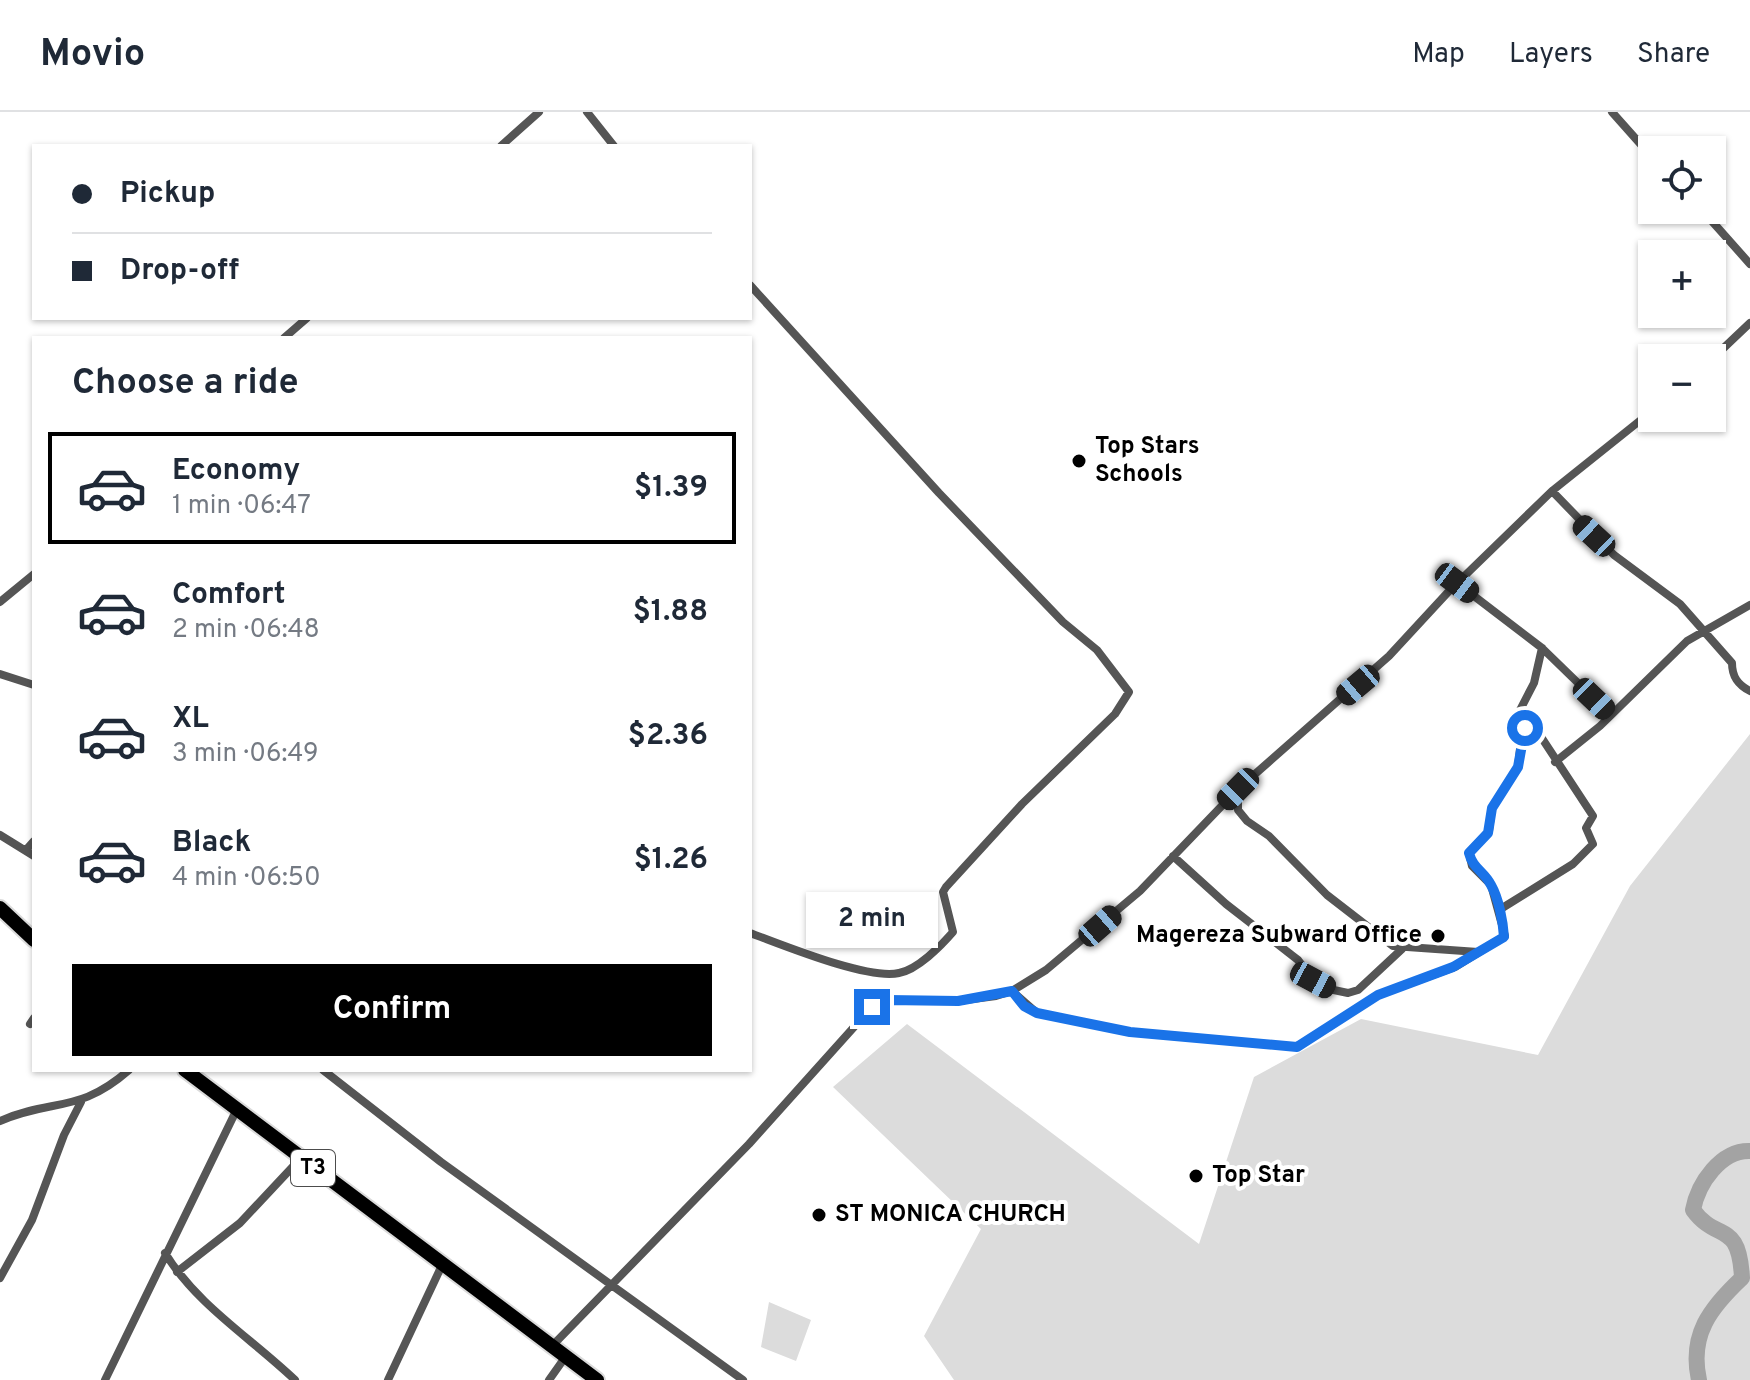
<!DOCTYPE html>
<html lang="en">
<head>
<meta charset="utf-8">
<style>
	:root { --surface:#fff; --page:#f2f2f3; --text:#1f2937; --muted:#747a83; --line:#e0e1e3; --accent:#000 }
	body { margin:0; font-family:Overpass,sans-serif; background:var(--page); color:var(--text); height:100vh; display:flex; flex-direction:column; font-size:30px; white-space:nowrap }
	* { box-sizing:border-box; margin:0 }
	p { font-size:26px; color:var(--muted) }
	.icon { flex:none; width:44px; height:44px; fill:none; stroke:currentColor; stroke-width:2; stroke-linecap:round; stroke-linejoin:round }
	.map { position:relative; flex:1; overflow:hidden }
	.sheet { position:absolute; left:32px; top:224px; width:720px; height:736px; display:flex; flex-direction:column; background:var(--surface); border-radius:0px; box-shadow:0 2px 6px #0004 }
	.sheet>* { flex:none }
	.top-card { position:absolute; left:32px; top:32px; width:720px; height:176px; border-radius:0px; box-shadow:0 2px 6px #0004; display:grid; align-content:center; height:176px; padding:0 40px; background:var(--surface) }
	.controls { position:absolute; left:1638px; top:24px; display:grid; gap:16px }
	.controls a { display:grid; place-items:center; width:88px; height:88px; border-radius:0px; background:var(--surface); box-shadow:0 2px 6px #0004; font-size:40px }
	.end { position:absolute; width:36px; height:36px; margin:-18px; border:10px solid #1a73e8; background:#fff; box-shadow:0 0 0 4px #fff }
	.from { border-radius:50% }
	.bubble { position:absolute; height:56px; border-radius:0px; background:var(--surface); box-shadow:0 2px 6px #0004; font-size:26px; font-weight:700; line-height:56px; text-align:center }
	.car { position:absolute; width:24px; height:48px; margin:-24px -12px; border-radius:10px; box-shadow:0 0 6px 2px #0007; background:linear-gradient(#222 24%,#8ab4d8 0 40%,#222 0 76%,#8ab4d8 0 86%,#222 0) }
	.top-card b { display:flex; align-items:center; gap:28px; height:76px; font-size:30px }
	.top-card b+b { border-top:2px solid var(--line) }
	.top-card i { width:20px; height:20px; background:var(--text) }
	ul { padding:0; list-style:none }
	li { display:flex; align-items:center; gap:24px; height:112px; margin:0 16px 12px; padding:0 24px; border:4px solid transparent; border-radius:0px }
	li div { flex:1 }
	li b { display:block; font-size:30px }
	li em { font-style:normal; font-weight:700 }
	li.active { border-color:var(--accent) }
	li>.icon { width:72px; height:72px; stroke-width:1.5 }
	h2 { padding:0 40px; font-size:36px; line-height:96px }
	.action { display:flex; gap:16px; margin-top:auto; padding:16px 40px }
	.action a { flex:1; height:92px; border-radius:0px; background:var(--accent); color:#fff; font-size:32px; font-weight:700; line-height:92px; text-align:center }
	header { display:flex; align-items:center; gap:48px; box-sizing:border-box; height:112px; padding:0 40px; background:var(--surface); border-bottom:2px solid var(--line) }
	header strong { font-size:38px }
	nav { display:flex; gap:44px; margin-inline-start:auto; font-size:28px }
	.map>svg:first-child { display:block }
	.green { fill:#dcdcdc }
	.lines { fill:none; stroke-linecap:round; stroke-linejoin:round }
	.river { stroke:#a3a3a3; stroke-width:16 }
	.trunk-casing { stroke:#dbdbdb; stroke-width:18 }
	.minor { stroke:#555; stroke-width:8 }
	.trunk { stroke:#000; stroke-width:14 }
	.route { stroke:#1a73e8; stroke-width:10 }
	.poi-dot { fill:#000; stroke:#fff; stroke-width:3 }
	.labels { text-anchor:middle; dominant-baseline:central; stroke-width:8; stroke-linejoin:round; paint-order:stroke }
	.shield { fill:#fff; stroke:#4c4c4c; stroke-width:2 }
	.shield-label { font-size:22px; font-weight:bold; fill:#000 }
	.poi-label { font-size:24px; font-weight:bold; fill:#000; stroke:#fff; text-anchor:start }
</style>
</head>
<body>
<header>
<strong>Movio</strong>
<nav><a>Map</a><a>Layers</a><a>Share</a></nav>
</header>
<div class="map">
<svg width="1750" height="1268" viewBox="0 0 1750 1268">
	<rect width="100%" height="100%" fill="#fff"/>
	<path class="green" d="M1750,622v646h-796l-30,-44 57,-107 -148,-142 74,-63 292,220 55,-167 107,-58 177,36 92,-169z
		M769,1190l42,18 -15,41 -35,-14z"/>
	<g class="lines">
		<path class="river" d="M1699,1268c-10,-45 11,-72 43,-102 -3,-59 -25,-35 -49,-68 5,-27 28,-60 57,-59"/>
		<defs>
			<path id="trunk" d="M0,796l34,32
				M185,958l412,310"/>
		</defs>
		<use href="#trunk" class="trunk-casing"/>
		<path class="minor" d="M587,0l27,34
			M1612,0l40,45
			M501,34l38,-34
			M1702,98l48,54
			M750,173l189,208 124,129 34,28 32,42 -14,22 -93,90 -76,83 -3,5 10,40c-12,14 -36,38 -54,41 -32,7 -116,-28 -149,-40
			M284,226l23,-20
			M1712,247l38,-36
			M1552,379l62,64 66,49 52,59c0,14 6,22 18,28
			M1457,471l85,65 69,67
			M0,490l34,-28
			M0,562l34,11
			M1555,650l45,-36 87,-85 63,-36
			M1238,678v20l9,11 22,15 58,59 66,51 85,6
			M0,723l34,21
			M26,738l8,-9
			M1173,744l53,48 72,56 15,20 16,9 19,4 10,-3 44,-41
			M1499,798l74,-46 20,-20 -7,-16 7,-12 -63,-96 -10,-10 14,-27 8,-35
			M1012,879l25,22 93,19 167,15 81,-52 77,-28 50,-31 -14,-51 -19,-19 -3,-13 20,-22 3,-23 26,-41 3,-27 9,-20
			M30,912l4,-6
			M323,958l118,92 302,218
			M0,1009c53,-23 79,-7 129,-51
			M165,1141c32,52 86,85 130,127
			M177,1160l63,-49 60,-64
			M0,1166l32,-58 32,-85 17,-33
			M552,1234l197,-202 123,-137 16,-7 70,1 38,-5 16,-5 34,-21 94,-79 98,-102 151,-133 61,-66 102,-99 100,-80
			M105,1268l131,-269
			M388,1268l55,-117
			M549,1268l17,-24"/>
		<use href="#trunk" class="trunk"/>
	</g>
	<g class="lines">
		<path class="route" d="M872,895l16,-7 70,1 54,-10 12,15 13,7 93,19 167,15 81,-52 75,-28 51,-30c-1,-15 -5,-38 -13,-52 -7,-14 -18,-16 -22,-32l19,-20 4,-25 26,-41 7,-39"/>
	</g>
	<g class="poi-dot">
		<circle cx="1079" cy="349" r="8"/>
		<circle cx="1438" cy="824" r="8"/>
		<circle cx="1196" cy="1064" r="8"/>
		<circle cx="819" cy="1103" r="8"/>
	</g>
	<g class="labels">
		<rect class="shield" x="291" y="1038" width="44" height="36" rx="6"/>
		<g class="shield-label">
			<text x="313" y="1056">T3</text>
		</g>
		<g class="poi-label">
			<text x="1095" y="335">Top Stars<tspan x="1095" dy="28">Schools</tspan></text>
			<text x="1422" y="824" text-anchor="end">Magereza Subward Office</text>
			<text x="1212" y="1064">Top Star</text>
			<text x="835" y="1103">ST MONICA CHURCH</text>
		</g>
	</g>
</svg>
<div class="controls">
<a><svg class="icon" aria-label="locate" viewBox="0 0 24 24"><circle cx="12" cy="12" r="6"/><path d="M12 2v4M12 18v4M2 12h4M18 12h4"/></svg></a>
<a>+</a>
<a>−</a>
</div>
<i class="end from" style="left:1525px;top:616px"></i>
<i class="end" style="left:872px;top:895px"></i>
<div class="bubble" style="left:806px;top:780px;width:132px">2 min</div>
<i class="car" style="left:1594px;top:424px;rotate:313deg"></i>
<i class="car" style="left:1457px;top:471px;rotate:127deg"></i>
<i class="car" style="left:1358px;top:573px;rotate:230deg"></i>
<i class="car" style="left:1594px;top:587px;rotate:134deg"></i>
<i class="car" style="left:1238px;top:677px;rotate:225deg"></i>
<i class="car" style="left:1100px;top:814px;rotate:49deg"></i>
<i class="car" style="left:1313px;top:868px;rotate:118deg"></i>
<div class="top-card">
<b><i class="from"></i>Pickup</b>
<b><i></i>Drop-off</b>
</div>
<section class="sheet">
<h2>Choose a ride</h2>
<ul>
<li class="active"><svg class="icon" aria-label="car" viewBox="0 0 24 24"><path d="M5 17H2v-5l4-1 3-4h7l3 4 3 1v5h-3M9 17h6M6 11h13"/><circle cx="7" cy="17" r="2"/><circle cx="17" cy="17" r="2"/></svg><div><b>Economy</b><p>1 min · 06:47</p></div><em>$1.39</em></li>
<li><svg class="icon" aria-label="car" viewBox="0 0 24 24"><path d="M5 17H2v-5l4-1 3-4h7l3 4 3 1v5h-3M9 17h6M6 11h13"/><circle cx="7" cy="17" r="2"/><circle cx="17" cy="17" r="2"/></svg><div><b>Comfort</b><p>2 min · 06:48</p></div><em>$1.88</em></li>
<li><svg class="icon" aria-label="car" viewBox="0 0 24 24"><path d="M5 17H2v-5l4-1 3-4h7l3 4 3 1v5h-3M9 17h6M6 11h13"/><circle cx="7" cy="17" r="2"/><circle cx="17" cy="17" r="2"/></svg><div><b>XL</b><p>3 min · 06:49</p></div><em>$2.36</em></li>
<li><svg class="icon" aria-label="car" viewBox="0 0 24 24"><path d="M5 17H2v-5l4-1 3-4h7l3 4 3 1v5h-3M9 17h6M6 11h13"/><circle cx="7" cy="17" r="2"/><circle cx="17" cy="17" r="2"/></svg><div><b>Black</b><p>4 min · 06:50</p></div><em>$1.26</em></li>
</ul>
<div class="action"><a>Confirm</a></div>
</section>
</div>
</body>
</html>
